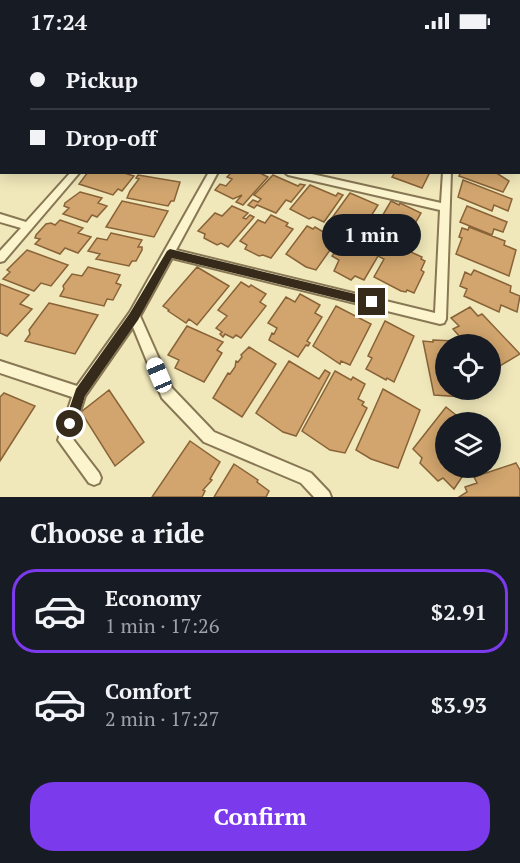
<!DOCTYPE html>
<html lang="en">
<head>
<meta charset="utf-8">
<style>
	:root { --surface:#171b24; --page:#20242c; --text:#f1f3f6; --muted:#9ea1a6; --line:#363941; --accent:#7c3aed }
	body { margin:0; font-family:"PT Serif",serif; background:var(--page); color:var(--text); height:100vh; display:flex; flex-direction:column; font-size:22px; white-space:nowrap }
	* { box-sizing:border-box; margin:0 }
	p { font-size:20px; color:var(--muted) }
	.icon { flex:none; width:33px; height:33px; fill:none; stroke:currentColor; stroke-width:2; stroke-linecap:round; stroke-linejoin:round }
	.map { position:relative; height:455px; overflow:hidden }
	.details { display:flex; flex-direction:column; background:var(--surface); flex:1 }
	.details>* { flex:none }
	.guide { position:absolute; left:0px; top:0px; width:520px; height:132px; box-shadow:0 3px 15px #0003; display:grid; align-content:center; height:132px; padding:0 30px; background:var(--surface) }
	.fabs { position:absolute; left:435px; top:292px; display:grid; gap:12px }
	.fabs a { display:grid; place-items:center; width:66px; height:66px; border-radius:50%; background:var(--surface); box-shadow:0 3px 15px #0003; font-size:30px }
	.end { position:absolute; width:27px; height:27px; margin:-14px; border:8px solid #362b1a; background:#fff; box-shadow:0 0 0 3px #fff }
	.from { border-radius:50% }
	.bubble { position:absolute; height:42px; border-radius:21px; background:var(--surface); box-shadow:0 3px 15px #0003; font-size:20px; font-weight:600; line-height:42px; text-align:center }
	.car { position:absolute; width:18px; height:36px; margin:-18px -9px; border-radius:8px; box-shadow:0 0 4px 2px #0007; background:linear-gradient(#fff 24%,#345 0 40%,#fff 0 76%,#345 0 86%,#fff 0) }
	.guide b { display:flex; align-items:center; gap:21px; height:57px; font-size:22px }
	.guide b+b { border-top:2px solid var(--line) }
	.guide i { width:15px; height:15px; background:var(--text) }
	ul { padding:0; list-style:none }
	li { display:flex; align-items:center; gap:18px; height:84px; margin:0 12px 9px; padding:0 18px; border:3px solid transparent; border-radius:24px }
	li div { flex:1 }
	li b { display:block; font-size:22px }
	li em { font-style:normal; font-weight:600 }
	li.current { border-color:var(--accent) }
	li>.icon { width:54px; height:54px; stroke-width:1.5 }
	h2 { padding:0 30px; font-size:27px; line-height:72px }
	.action { display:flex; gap:12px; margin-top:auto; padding:12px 30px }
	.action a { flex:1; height:69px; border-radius:24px; background:var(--accent); color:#fff; font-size:24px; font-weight:600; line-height:69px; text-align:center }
	.status { display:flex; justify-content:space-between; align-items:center; height:42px; padding:0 30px; background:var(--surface); direction:ltr }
	.status svg { height:16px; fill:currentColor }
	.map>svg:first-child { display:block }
	.building { fill:#d1a56d; stroke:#896338; stroke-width:1.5 }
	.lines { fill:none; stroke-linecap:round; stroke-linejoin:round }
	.service-casing { stroke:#887754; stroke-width:4 }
	.minor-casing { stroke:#887754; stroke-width:4 }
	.secondary-casing { stroke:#695837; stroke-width:2 }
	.service { fill:#fbf4cd; fill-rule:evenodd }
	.minor { fill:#fbf4cd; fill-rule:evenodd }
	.secondary { fill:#fbf4cd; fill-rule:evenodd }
	.route { fill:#362b1a }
</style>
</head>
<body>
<div class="status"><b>17:24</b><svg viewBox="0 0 49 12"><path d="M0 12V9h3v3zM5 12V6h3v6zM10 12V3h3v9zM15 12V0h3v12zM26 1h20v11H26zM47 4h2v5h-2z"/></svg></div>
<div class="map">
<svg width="520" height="455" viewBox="0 0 520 455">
	<rect width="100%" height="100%" fill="#f0e8ba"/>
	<path class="building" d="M88,130h41l-2,2 7,2 -12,15 -4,-2 -5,6 -34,-11z
		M232,130h26l10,5 -25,28 -7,-3 6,-7 -9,4 -18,-9 5,-6 6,2 6,-7 -5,-2z
		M395,130h35l-8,16 -30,-11z
		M461,130h34l14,9 -6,11 -44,-16z
		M138,133l42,7 -6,19h-3l-3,5 -41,-8 3,-7 9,-12 -3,-1z
		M273,133l25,11 2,-2 5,1 -14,17 -5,-2 -10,13 -19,-8 -3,3 -6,-3 5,-5 5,2 3,-3 -7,-4z
		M463,138l49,19 -4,12 -14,-6 -2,6 -34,-14z
		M310,143l26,11 2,-3 5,2 -19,27 -11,-5 -4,2 -19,-10z
		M80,150l22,6 -4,5 9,3 -10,11 -5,-2 -5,7 -24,-8 6,-6 -5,-2 1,-3z
		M350,151l28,12 -17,27 -25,-10 -1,3 -6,-3z
		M122,159l46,10 -14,26 -48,-10z
		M391,159l8,4 1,-2 21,10 -16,28 -6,-3 -2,3 -23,-11z
		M232,164l16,7 -5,5 3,1 4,-4 4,2 -26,30 -7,-4 -4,2 -13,-7 1,-4 -7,-3 17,-18 7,3z
		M467,164l40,16 -4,10 -9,-3 -2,6 -32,-13z
		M271,173l17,8 -2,3 7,3 -22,29 -8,-3 -4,1 -14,-7 2,-4 -7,-4 18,-21 7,3z
		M60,178l23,8 -5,5 13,4 -13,16 -13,-5 -5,6 -25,-10 5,-5 -5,-1 1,-3 10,-11 5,-1 4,2z
		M307,184l6,3 2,-2 22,13 -21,30 -10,-3 -20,-13z
		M469,185l36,14 -1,4 12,5 -7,26 -53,-22 6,-16 -3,-1 3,-9 6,2z
		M111,191l31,7 -4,7h4v3l-6,11h-4l-3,5 -33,-7 4,-5 -12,-3 9,-13 10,2z
		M348,191l27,11 1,1 -6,6 3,2 4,-6 10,7 4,-8 10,4 1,-2 20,9 -1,2 4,2 -4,9 3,2 -10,21 -7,-3 -1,2 -5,-1 -27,-14 10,-18 -6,-3 -14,24 -9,-4 -4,4 -17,-9 5,-11 -7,-4z
		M27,208l41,15 -17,21 -10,-3 -7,8 -31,-12 7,-7 -3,-2z
		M88,225l32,8 -4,8 5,2 -8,15 -6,-1 -3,7 -44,-10 4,-7 -1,-3 9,-12 10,2z
		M197,225l32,19 -32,39 -8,-6 -3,4 -18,-12 1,-1 -6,-4z
		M474,228l37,16 -1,6 10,4 -3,16 -16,-7 -2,7 -35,-16 3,-7 -7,-3 5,-14 6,3z
		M241,240l8,5 2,-2 15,9 -6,8 6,4 -25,32 -5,-3 -3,3 -8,-4 -2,3 -3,-3 2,-2 -6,-4 11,-12 -9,-6z
		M0,242l29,11 -9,9 12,5 -25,27 -7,-3z
		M300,252l20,11 -5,8 7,4 -15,24 3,2 -2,3 -2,-1 -8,12 -29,-17 3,-7 2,1 3,-6 -9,-5 18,-26 9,5z
		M49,261l49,12 -23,39 -50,-13 5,-7 -1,-4z
		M336,264l35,18 -21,41 -9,-4 -1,3 -27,-18z
		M470,265l8,9 4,-2 38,40 -22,13 -3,-3 -5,2v-21h-23l-14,-16 6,-3 -8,-8z
		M385,279l29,15 -20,46 -7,-4 -1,2 -20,-11 6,-11 -4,-2z
		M187,284l36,16 -6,8 5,3 -18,29 -29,-14 4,-8 -11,-5z
		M433,298l21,1 1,4h-9v45h30l2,8 -44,-3 -11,-54 10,1z
		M249,305l27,17 -34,53 -29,-19 15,-25 2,1 5,-7 1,-6 2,1 4,-5 -1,-2z
		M289,319l30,18 6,-9 5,3 -34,63 -13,-4 -27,-19z
		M335,329l16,9 2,-3 12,7 -7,15 6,3 -2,3 5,3 -22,45 -15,-3 -28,-19z
		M383,347l37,21 -22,58 -27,-9 -15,-9z
		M109,348l35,52 -29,24 -34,-54z
		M4,351l31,13 -35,55v-64z
		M446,365l20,16h-20v45h22l-14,21 -11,-11 -5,3 -18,-18 2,-5 -9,-9z
		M190,399l30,21 -10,17 2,1 -9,10 2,1 -3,6h-50z
		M516,421l4,7v27h-61l8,-5 -2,-5 12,-4 -3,-6z
		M234,422l24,16 -1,2 12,9 -3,6h-52z"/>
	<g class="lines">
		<defs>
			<path id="service" d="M43,0l15,2h-13z
				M284,0l7,2h-8z
				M488,0h6v2h-6z
				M71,130h9l-76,89 -4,1v-11l21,-23 -21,-6v-8l26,8z
				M209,130h9l-42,78 259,63 5,-103 -152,-35 -4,-3h19l138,31 2,-31h8l-5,147 -2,4 -4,1 -268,-66 -32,58 32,72 42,44 97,41 18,19 2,5h-17l-13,-14 -97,-41 -42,-44 -29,-71 -48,69 -13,42 27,35 2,5 -2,5 -5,2 -5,-2 -31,-43 14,-43 -72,-24v-12l77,25 53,-74z"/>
			<path id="minor" d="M0,4h2v9h-2z"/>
			<path id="secondary" d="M10,0h19l-20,2z"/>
		</defs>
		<use href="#service" class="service-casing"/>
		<use href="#minor" class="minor-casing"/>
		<use href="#secondary" class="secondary-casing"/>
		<use href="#service" class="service"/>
		<use href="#minor" class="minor"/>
		<use href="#secondary" class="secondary"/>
	</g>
	<path class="route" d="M170,207l202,49 5,4 -5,5 -200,-49 -34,62 -53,76 -10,33 -5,2 -4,-2 -2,-5 12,-35 54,-76 37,-62z"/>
</svg>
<div class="fabs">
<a><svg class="icon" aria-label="locate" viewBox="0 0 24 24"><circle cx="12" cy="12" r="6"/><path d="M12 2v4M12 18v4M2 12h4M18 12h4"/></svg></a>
<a><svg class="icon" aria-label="layers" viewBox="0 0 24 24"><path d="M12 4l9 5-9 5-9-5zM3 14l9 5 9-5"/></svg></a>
</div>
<i class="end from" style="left:70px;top:382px"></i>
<i class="end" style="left:372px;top:260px"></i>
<div class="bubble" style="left:322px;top:172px;width:99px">1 min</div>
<i class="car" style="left:159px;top:333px;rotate:337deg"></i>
<div class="guide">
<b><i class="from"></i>Pickup</b>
<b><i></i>Drop-off</b>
</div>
</div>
<section class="details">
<h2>Choose a ride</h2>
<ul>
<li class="current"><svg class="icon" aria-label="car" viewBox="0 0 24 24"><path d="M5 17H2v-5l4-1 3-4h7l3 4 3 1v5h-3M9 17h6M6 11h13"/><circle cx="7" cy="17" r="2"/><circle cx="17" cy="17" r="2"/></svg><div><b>Economy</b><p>1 min · 17:26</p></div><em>$2.91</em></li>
<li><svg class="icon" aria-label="car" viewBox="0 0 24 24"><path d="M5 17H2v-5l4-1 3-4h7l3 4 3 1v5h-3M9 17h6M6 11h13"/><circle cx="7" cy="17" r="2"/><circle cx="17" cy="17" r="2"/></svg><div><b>Comfort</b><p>2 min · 17:27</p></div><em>$3.93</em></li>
</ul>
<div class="action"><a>Confirm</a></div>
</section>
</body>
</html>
